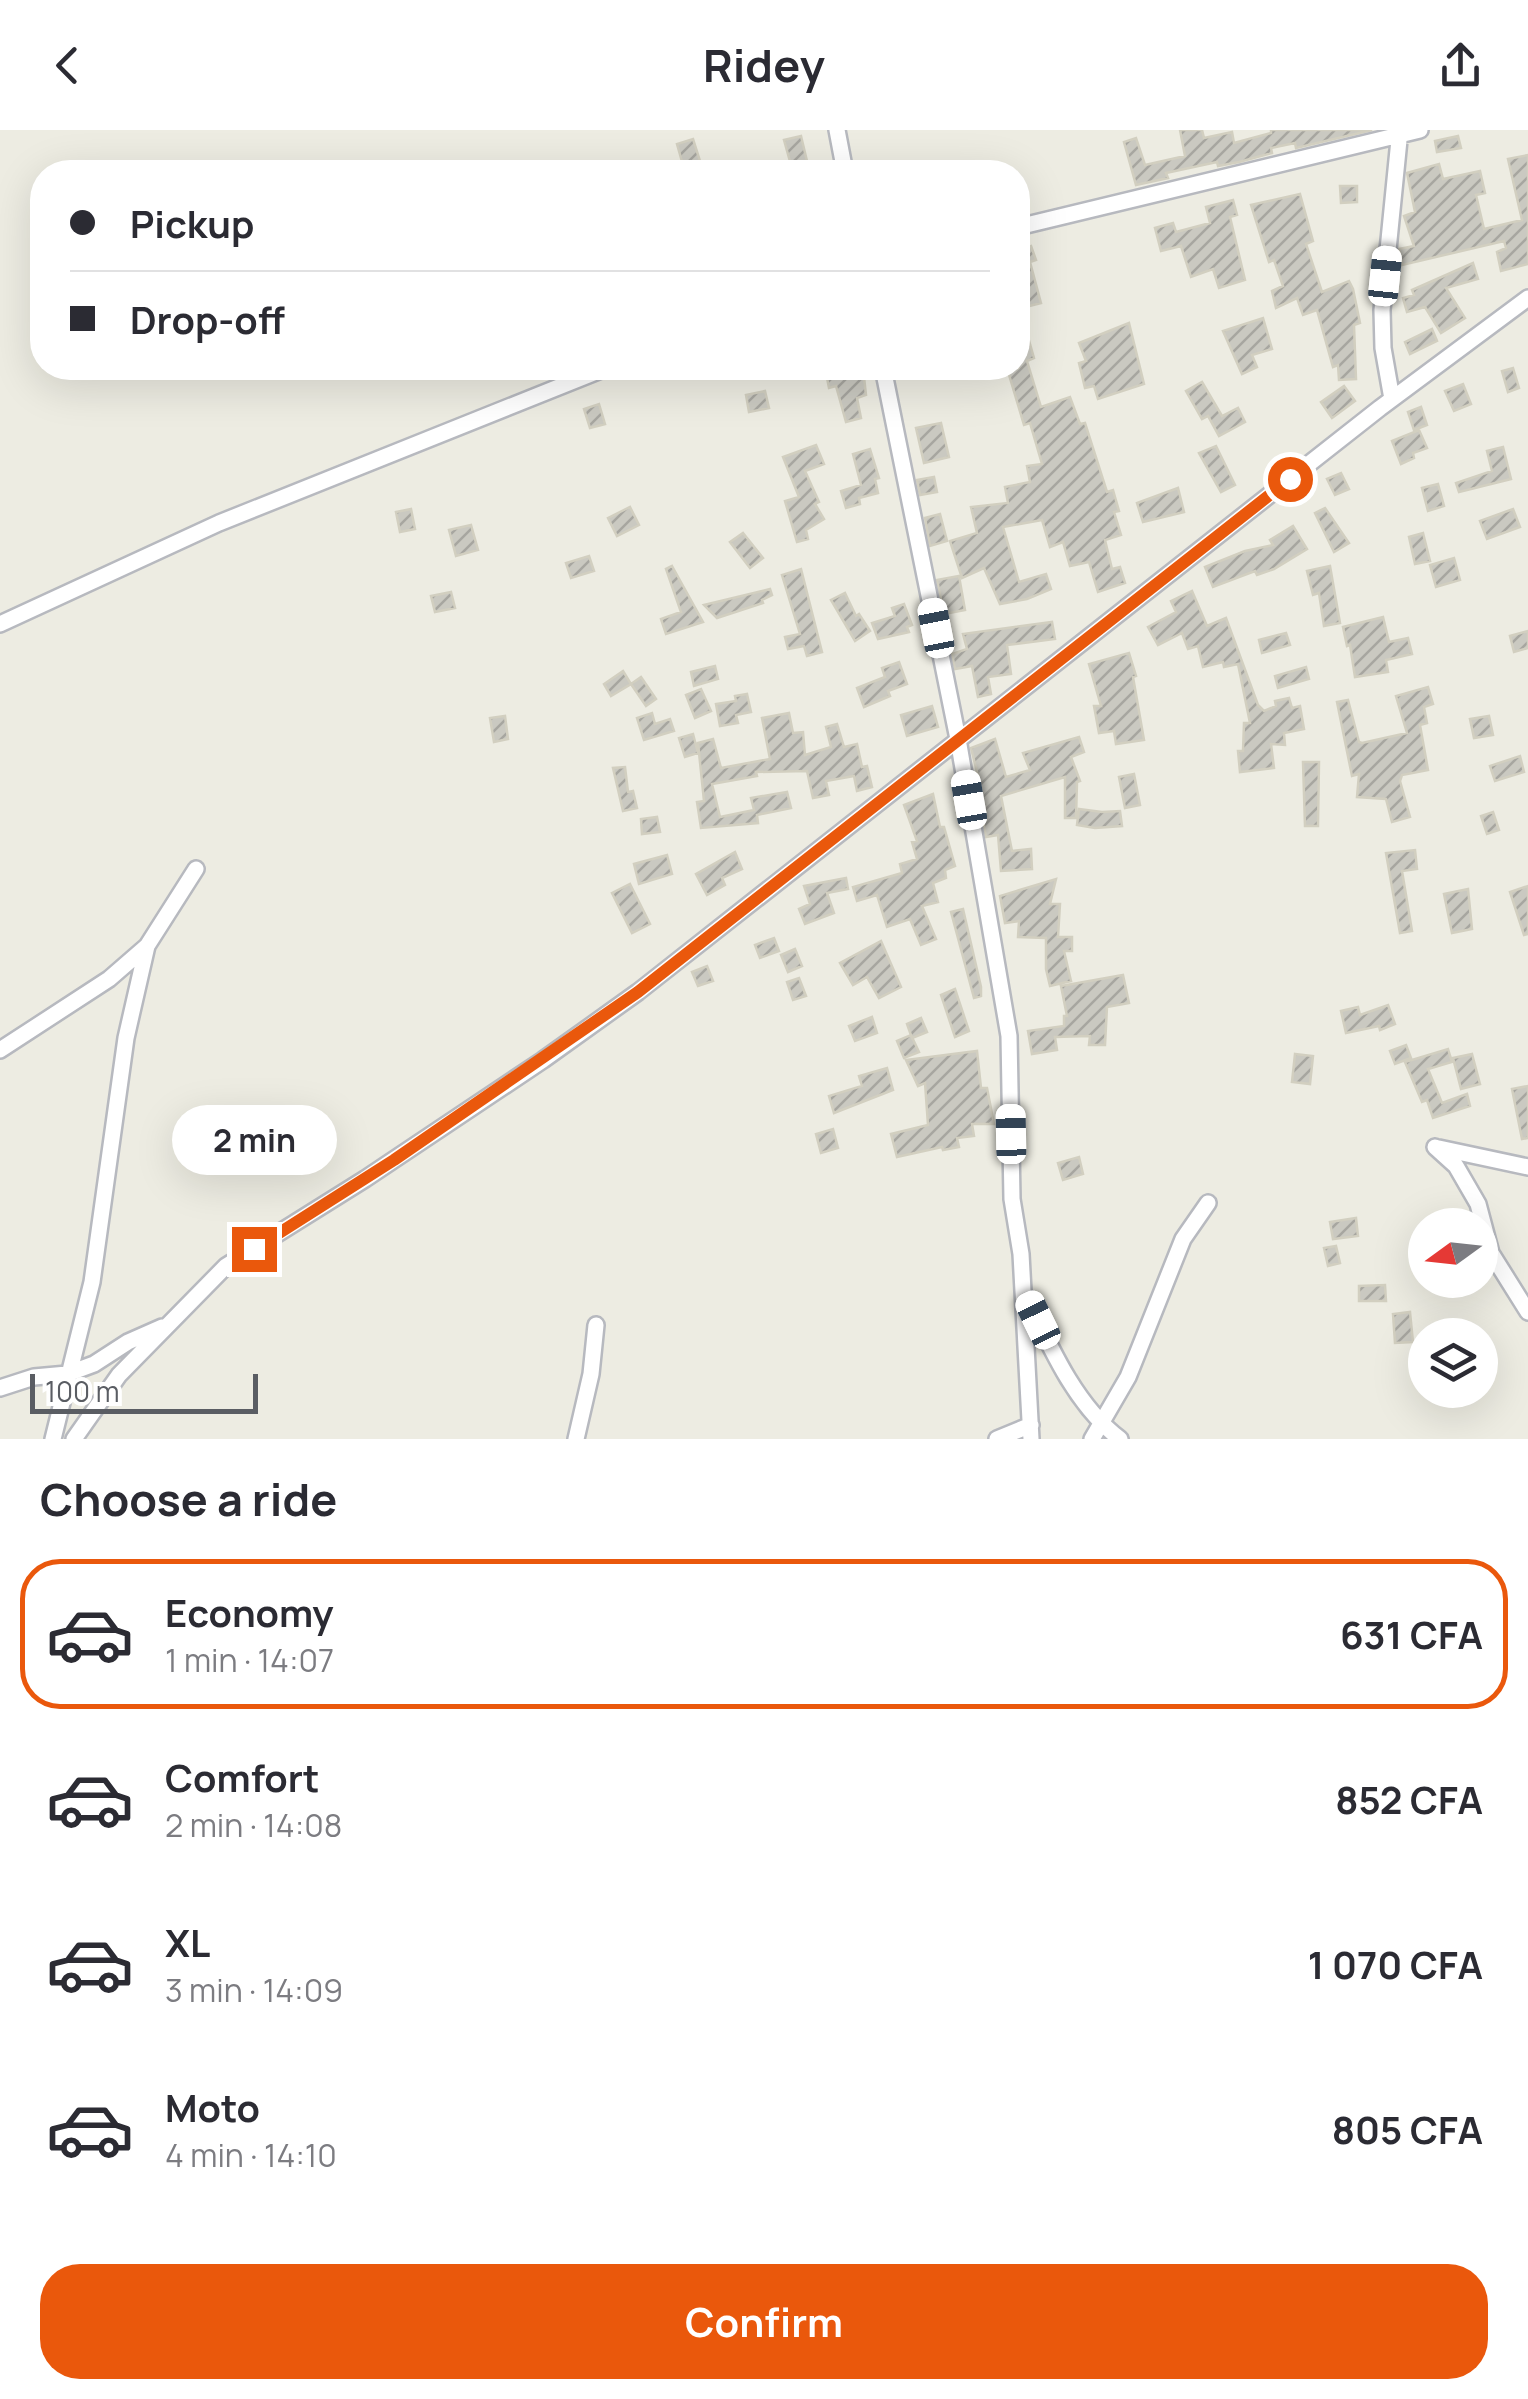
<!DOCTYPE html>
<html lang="en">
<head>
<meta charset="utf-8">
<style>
	:root { --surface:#fff; --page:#f7f7f7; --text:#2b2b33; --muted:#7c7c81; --line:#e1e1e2; --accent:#ea580c }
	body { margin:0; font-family:Manrope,sans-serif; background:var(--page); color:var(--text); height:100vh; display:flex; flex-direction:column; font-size:38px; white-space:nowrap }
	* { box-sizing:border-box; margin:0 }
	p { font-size:32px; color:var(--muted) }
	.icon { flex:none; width:55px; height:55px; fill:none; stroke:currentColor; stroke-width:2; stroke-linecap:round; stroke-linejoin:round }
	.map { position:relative; height:1309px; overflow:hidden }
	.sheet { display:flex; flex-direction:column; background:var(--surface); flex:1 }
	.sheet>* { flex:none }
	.banner { position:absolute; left:30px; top:30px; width:1000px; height:220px; border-radius:40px; box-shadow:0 10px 40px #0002; display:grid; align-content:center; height:220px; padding:0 40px; background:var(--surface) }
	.needle { width:65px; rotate:255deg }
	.controls { position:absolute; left:1408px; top:1078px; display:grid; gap:20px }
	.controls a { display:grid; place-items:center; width:90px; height:90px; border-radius:50%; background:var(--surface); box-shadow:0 10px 40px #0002; font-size:50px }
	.scale { position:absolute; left:30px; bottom:25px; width:228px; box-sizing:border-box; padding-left:10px; border:5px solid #5a5d63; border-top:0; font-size:28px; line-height:35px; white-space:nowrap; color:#5a5d63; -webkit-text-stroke:8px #fff; paint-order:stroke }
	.end { position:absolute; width:45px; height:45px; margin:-22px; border:12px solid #ea580c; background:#fff; box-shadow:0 0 0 5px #fff }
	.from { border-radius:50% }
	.bubble { position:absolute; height:70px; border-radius:35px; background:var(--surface); box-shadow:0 10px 40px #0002; font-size:32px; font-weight:700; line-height:70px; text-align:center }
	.car { position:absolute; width:30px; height:60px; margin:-30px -15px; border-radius:12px; box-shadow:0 0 8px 2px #0007; background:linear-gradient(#fff 24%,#345 0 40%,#fff 0 76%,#345 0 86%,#fff 0) }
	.banner b { display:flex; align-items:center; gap:35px; height:95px; font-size:38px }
	.banner b+b { border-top:2px solid var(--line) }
	.banner i { width:25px; height:25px; background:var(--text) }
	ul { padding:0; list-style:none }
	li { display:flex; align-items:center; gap:30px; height:150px; margin:0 20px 15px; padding:0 20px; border:5px solid transparent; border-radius:40px }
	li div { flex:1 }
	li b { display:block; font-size:38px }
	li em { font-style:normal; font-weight:700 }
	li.current { border-color:var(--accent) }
	li>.icon { width:90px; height:90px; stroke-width:1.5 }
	h2 { padding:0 40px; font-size:45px; line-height:120px }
	.action { display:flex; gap:20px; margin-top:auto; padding:20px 40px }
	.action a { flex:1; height:115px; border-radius:40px; background:var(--accent); color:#fff; font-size:40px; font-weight:700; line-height:115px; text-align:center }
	header { display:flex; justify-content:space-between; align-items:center; height:130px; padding:0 40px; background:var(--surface); font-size:45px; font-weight:700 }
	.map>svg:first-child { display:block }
	.building { fill:url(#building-hatch); stroke:#d2cfc0; stroke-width:2.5 }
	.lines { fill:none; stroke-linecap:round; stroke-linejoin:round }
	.minor-casing { stroke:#b7b9bf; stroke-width:20 }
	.minor { stroke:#fff; stroke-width:15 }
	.route { stroke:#ea580c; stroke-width:12 }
</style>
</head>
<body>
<header><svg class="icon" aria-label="back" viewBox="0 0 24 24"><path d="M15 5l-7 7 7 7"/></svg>Ridey<svg class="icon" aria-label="share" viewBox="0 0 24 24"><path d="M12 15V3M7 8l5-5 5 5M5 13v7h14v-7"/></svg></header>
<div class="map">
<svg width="1528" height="1309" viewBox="0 0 1528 1309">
	<defs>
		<pattern id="building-hatch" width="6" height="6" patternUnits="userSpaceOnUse" patternTransform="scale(2.5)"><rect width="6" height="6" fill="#cac9c1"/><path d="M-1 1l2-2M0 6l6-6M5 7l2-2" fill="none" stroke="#a7a6a0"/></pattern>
	</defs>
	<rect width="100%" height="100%" fill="#edece2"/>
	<path class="building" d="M1180,0h22l2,8 28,-6 2,11 37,-10v-3h101l-76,18 -1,-5 -24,5 1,5 -33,9 -21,4 -1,-4 -51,11 2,5 -32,7 -12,-43 12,-4 9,27 40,-9z
		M801,6l6,25 -16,4 -7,-25z
		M1458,6l3,12 -24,4 -2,-11z
		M693,9l7,22 -17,4 -6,-21z
		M1528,25v109l-27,7 -4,-19 9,-4 -2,-7 -102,24 -3,-16 15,-3 -10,-30 11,-4 -8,-39 32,-9 4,15 37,-8 5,22 -9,2 8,34 38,-9 -14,-61z
		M1340,56h17v16l-16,1z
		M1300,64l13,47 -7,3 16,48 27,-11 4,8 7,34 -6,2 2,54 -17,1 -1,-15 -5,2 -16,-57 -14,5 -6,-17 -21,10 -4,-17 11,-5 -9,-26 -5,2 -18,-57z
		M1233,70l4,15 -7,2 15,63 -26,8 -6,-19 -22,8 -10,-31 -20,5 -6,-23 18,-5 3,9 34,-9 -4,-16z
		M1031,116l5,14 -6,2 11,41 -23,6v-59z
		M1473,133l5,16 -32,9 19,30 -24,15 -16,-26 -18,5 -4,-14 11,-3 -2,-5z
		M1263,188l9,31 -20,6 5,12 -15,7 -19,-43z
		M1129,193l15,61 -46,15 -4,-13 -9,2 -6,-25 7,-2 -7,-18z
		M1432,199l5,12 -27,13 -5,-12z
		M1028,207l6,21 -7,3 14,46 29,-10 10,27 5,-1 22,69 6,-2 6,21 -5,1 7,23 -16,5 7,29 8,-2 5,16 -27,9 -9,-30 -19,4 -7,-24 -13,5 -8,-27 -39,7 16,55 27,-8 5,15 -24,10 -27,5 -16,-36 -22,10 -12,-37 27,-8 -6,-26 37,-4 -3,-16 25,-5 -3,-16 15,-2 -12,-41 -6,2 -17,-57h11v-28z
		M825,238h38l3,27 -9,3 4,20 -15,4 -10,-36 -7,2z
		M1513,238l6,20 -11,4 -6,-21z
		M1202,252l20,34 16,-8 7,14 -26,14 -11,-20 -6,3 -16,-28z
		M1463,254l8,20 -17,7 -9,-20z
		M1344,256l11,15 -23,17 -11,-16z
		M765,261l4,17 -20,4 -3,-17z
		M599,274l6,20 -15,4 -6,-19z
		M1421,277l6,18 -13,5 -6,-18z
		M941,293l8,34 -25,6 -8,-35z
		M1419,300l8,18 -14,5 1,5 -13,6 -9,-23z
		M816,315l8,19 -19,7 14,31 -4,2 9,15 -18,11 2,9 -11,3 -12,-41 14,-4 -16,-40z
		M1216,316l19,39 -14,7 -22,-39z
		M1503,317l8,32 -52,13 -3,-9 36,-12 -5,-20z
		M870,319l9,29 -4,1 3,14 -19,5 1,6 -14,4 -5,-17 20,-6 -8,-31z
		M1341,343l8,16 -14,6 -8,-16z
		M934,347l3,15 -17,3 -3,-15z
		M1438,354l6,22 -16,5 -6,-23z
		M1178,358l6,24 -41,10 -6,-19z
		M630,377l9,18 -22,11 -9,-18z
		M1325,378l24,35 -15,9 -19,-39z
		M411,379l4,20 -15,3 -4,-20z
		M1513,379l7,18 -33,12 -7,-18z
		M940,384l7,27 -17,5 -5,-28z
		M471,395l7,25 -22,6 -7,-26z
		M1293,396l14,23 -33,20 -17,6 -2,-4 -42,16 -8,-20 40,-16 28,-6 -3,-5z
		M743,403l20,25 -13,10 -20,-26z
		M1423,403l7,28 -15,3 -6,-27z
		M589,426l5,15 -23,7 -5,-15z
		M1454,428l6,22 -24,7 -6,-22z
		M672,436l31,56 -37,12 -5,-15 20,-7 -15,-43z
		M1330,436l10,57 -16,3 -5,-33 -6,2 -6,-24z
		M801,439l21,83 -15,4 -3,-10 -16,3 -3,-12 15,-3 -18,-59z
		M959,446l6,34 -21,4 -7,-34z
		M770,459l2,6 -10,5 1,3 -46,15 -13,-13z
		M1192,461l15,35 19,-8 32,87 6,6 12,-5 -1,-5 14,-3 3,10 8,-2 4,23 -20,4 1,12 -14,-1 3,24 -34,4 -2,-21h5l1,-28h6l-12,-59 -14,3 -1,-5 -20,5 -5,-21 -10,3 -6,-16 -24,12 -10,-18 28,-15 -5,-11z
		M451,462l4,16 -20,4 -4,-16z
		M845,463l11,23 3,-2 11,17 -15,10 -24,-41z
		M904,474l8,21 -5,2 2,5 -31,7 -6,-16 23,-7 -3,-8z
		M1383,487l6,25 19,-4 4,16 -26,6 2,12 -33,5 -5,-32 -3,1 -4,-19z
		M1052,492l3,17 -48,6 4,29 -23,3 3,17 -13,3 -6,-31 -17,3 -3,-15 15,-5 -4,-15z
		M1528,501v17l-14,4 -4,-16z
		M1286,503l4,12 -28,8 -3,-13z
		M1129,523l7,23 -3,1 11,63 -28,4 -2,-13 -15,2 -5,-27h7l-12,-42z
		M899,532l8,22 -19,7 2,5 -26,11 -7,-19 28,-11 -3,-9z
		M715,536l3,13 -24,7 -3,-14z
		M1306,537l3,12 -31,9 -3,-12z
		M623,541l8,13 -20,12 -7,-12z
		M641,547l15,22 -10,7 -15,-22z
		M1428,557l5,17 -9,3 3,16 -7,2 8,45 -26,5 -2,6 10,36 -18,5 -6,-23 -29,-2 2,-23 -7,2 -15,-74 11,-2 11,42 3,1 45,-10 -11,-37z
		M701,559l10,22 -16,7 -9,-23z
		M747,564l4,18 -15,3 2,8 -18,3 -4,-22 20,-3 -1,-5z
		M932,576l6,21 -31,9 -6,-21z
		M652,583l3,11 15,-5 4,12 -30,9 -7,-22z
		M789,583l4,20 10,-1 2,23 26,-8 -5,-20 11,-3 7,23 13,-3 5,23 5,-1 5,21 -15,4 -3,-15 -28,5 3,14 -16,3 -6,-27 -51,1 1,4 -45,8 8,33 34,-7 -3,-12 36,-6 4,16 -34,7 1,8 -57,5 -4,-26 7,-1 -6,-58 15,-4 8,29 49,-9 -8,-41z
		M505,586l3,23 -14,3 -4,-24z
		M1489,586l4,19 -19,3 -4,-19z
		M693,604l5,19 -13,4 -6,-19z
		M1079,607l5,15 -13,5 9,24 -3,1 -1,36h-11v-41l-64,19 11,55 19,-2 1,20 -31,2 -3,-36 -12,2 -10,-57h3l-8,-32 24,-9 11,38 24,-7 -7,-17z
		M1520,626l4,16 -29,9 -5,-15z
		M1303,632h16l-1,64h-13z
		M625,637l3,25 5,-1 4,17 -14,3 -10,-43z
		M1134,644l6,31 -15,3 -6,-31z
		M933,664l7,33h4l11,39 -10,4 1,8 -13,5 5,19 -16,4 14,33 -15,6 -11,-26 -23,8 -10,-32 -20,6 -4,-14 49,-14 -2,-9 17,-5 -5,-17 5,-1 -13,-36z
		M1079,679l23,3 18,-1 2,15 -27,2 -18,-3z
		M1493,682l6,18 -12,4 -6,-18z
		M657,687l3,15 -18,2 -1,-15z
		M1415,720l2,19 -15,2 10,60 -12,2 -14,-80z
		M735,722l7,17 -20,9 3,7 -18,10 -11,-21z
		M667,725l5,19 -33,10 -5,-20z
		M846,748l2,11 -21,4 7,20 -29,11 -6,-15 11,-5 -6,-18z
		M1056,749l-6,25h10l-2,33h14v14h-8l7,30 -21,5 -4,-17v-31l-28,-1 1,-16 -14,2 -5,-27z
		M630,754l20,40 -18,9 -20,-40z
		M1528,756v48l-4,1 -14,-43z
		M1468,759l4,40 -20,4 -8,-39z
		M963,779l18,78v9l-7,2 -23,-86z
		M774,808l5,13 -19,7 -5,-13z
		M881,811l20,46 -22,11 -12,-21 -14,8 -13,-22z
		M795,819l7,17 -14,6 -7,-17z
		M707,836l6,15 -15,5 -6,-14z
		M1123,845l6,28 -22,4 -2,38h-16l1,-9 -35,1 2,13 -25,4 -4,-23 36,-5v-10h3l-6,-30z
		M799,848l7,18 -13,4 -6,-18z
		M955,859l14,42 -14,6 -14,-42z
		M1388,875l7,19 -15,6 -1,-4 -33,7 -5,-22 17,-4 2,8z
		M872,887l5,16 -22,8 -6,-15z
		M921,888l6,14 -15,6 -5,-14z
		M911,905l8,17 -15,6 -7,-17z
		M1406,915l5,13 -16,6 -5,-13z
		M1448,919l4,13 -24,7 14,34 25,-9 3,12 -37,12 -6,-18 -5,2 -17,-40z
		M977,921l4,37h6l7,36h-22l2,12 -17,2 2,9 -16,3 -1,-3 -45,10 -6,-23 37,-9 -3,-42 -7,3 -12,-26z
		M1295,924l18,2 -3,28 -18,-2z
		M1472,924l8,30 -19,5 -8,-31z
		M887,938l6,22 -59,23 -5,-17 33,-10 -3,-10z
		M1528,956v52l-6,1 -10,-50z
		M833,999l5,19 -17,5 -5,-19z
		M1079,1027l4,17 -20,6 -5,-17z
		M1356,1088l2,18 -25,3 -3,-17z
		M1336,1116l4,17 -12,3 -4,-18z
		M1385,1155l1,16h-27v-15z
		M1410,1182l3,30 -18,1 -2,-29z"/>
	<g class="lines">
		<defs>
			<path id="minor" d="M837,0l8,42
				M1018,97l402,-97
				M883,238l75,371 51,297 3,163 9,55 10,185
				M1392,269l-9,-51 -1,-38 18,-180
				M0,494l219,-101 387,-155
				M0,920l109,-71 38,-33 49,-77
				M1435,1017l21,19 22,38 13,49 37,59
				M1439,1018l89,19
				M1027,1168c23,49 49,108 93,141
				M0,1258l34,-11 33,-3 27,-10 34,-22 34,-15
				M53,1309l39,-157 34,-244 21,-92
				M74,1309l45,-64 107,-109 139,-87 178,-119 95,-68 742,-584 148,-110
				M576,1309l15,-65 5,-49
				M997,1309l34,-14
				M1092,1309l36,-62 55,-138 25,-36"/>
		</defs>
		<use href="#minor" class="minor-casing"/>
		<use href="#minor" class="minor"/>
	</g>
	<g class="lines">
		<path class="route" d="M254,1119l140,-89 244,-168 652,-513"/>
	</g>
</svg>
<div class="controls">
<a><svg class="needle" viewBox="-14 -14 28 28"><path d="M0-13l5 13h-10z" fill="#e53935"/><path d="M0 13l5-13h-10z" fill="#7c7c81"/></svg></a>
<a><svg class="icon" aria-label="layers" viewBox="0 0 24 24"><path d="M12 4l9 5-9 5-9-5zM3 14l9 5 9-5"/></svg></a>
</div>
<div class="scale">100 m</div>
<i class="end from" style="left:1290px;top:349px"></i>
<i class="end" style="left:254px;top:1119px"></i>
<div class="bubble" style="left:172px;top:975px;width:165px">2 min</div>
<i class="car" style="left:1385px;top:146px;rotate:6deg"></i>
<i class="car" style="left:936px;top:498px;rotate:349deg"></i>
<i class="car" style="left:969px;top:670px;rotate:350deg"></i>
<i class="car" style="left:1011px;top:1004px;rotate:359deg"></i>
<i class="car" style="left:1038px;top:1190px;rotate:334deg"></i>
<div class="banner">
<b><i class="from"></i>Pickup</b>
<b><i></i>Drop-off</b>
</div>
</div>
<section class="sheet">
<h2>Choose a ride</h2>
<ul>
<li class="current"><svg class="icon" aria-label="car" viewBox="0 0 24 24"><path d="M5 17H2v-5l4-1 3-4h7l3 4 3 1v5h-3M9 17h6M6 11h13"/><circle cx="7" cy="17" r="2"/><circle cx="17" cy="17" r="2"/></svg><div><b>Economy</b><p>1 min · 14:07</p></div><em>631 CFA</em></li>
<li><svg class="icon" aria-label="car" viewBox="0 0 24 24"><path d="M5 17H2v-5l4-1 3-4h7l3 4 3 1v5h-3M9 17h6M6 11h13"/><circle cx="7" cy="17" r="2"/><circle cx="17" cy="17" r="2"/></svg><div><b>Comfort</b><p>2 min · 14:08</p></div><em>852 CFA</em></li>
<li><svg class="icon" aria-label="car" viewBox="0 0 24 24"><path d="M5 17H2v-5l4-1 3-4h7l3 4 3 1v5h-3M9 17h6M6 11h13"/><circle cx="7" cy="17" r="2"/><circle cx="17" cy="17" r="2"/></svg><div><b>XL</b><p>3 min · 14:09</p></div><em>1 070 CFA</em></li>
<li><svg class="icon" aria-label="car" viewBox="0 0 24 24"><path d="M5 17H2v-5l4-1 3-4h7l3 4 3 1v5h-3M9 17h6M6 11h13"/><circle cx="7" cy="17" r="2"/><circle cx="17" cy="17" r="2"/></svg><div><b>Moto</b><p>4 min · 14:10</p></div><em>805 CFA</em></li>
</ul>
<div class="action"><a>Confirm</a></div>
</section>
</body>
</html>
